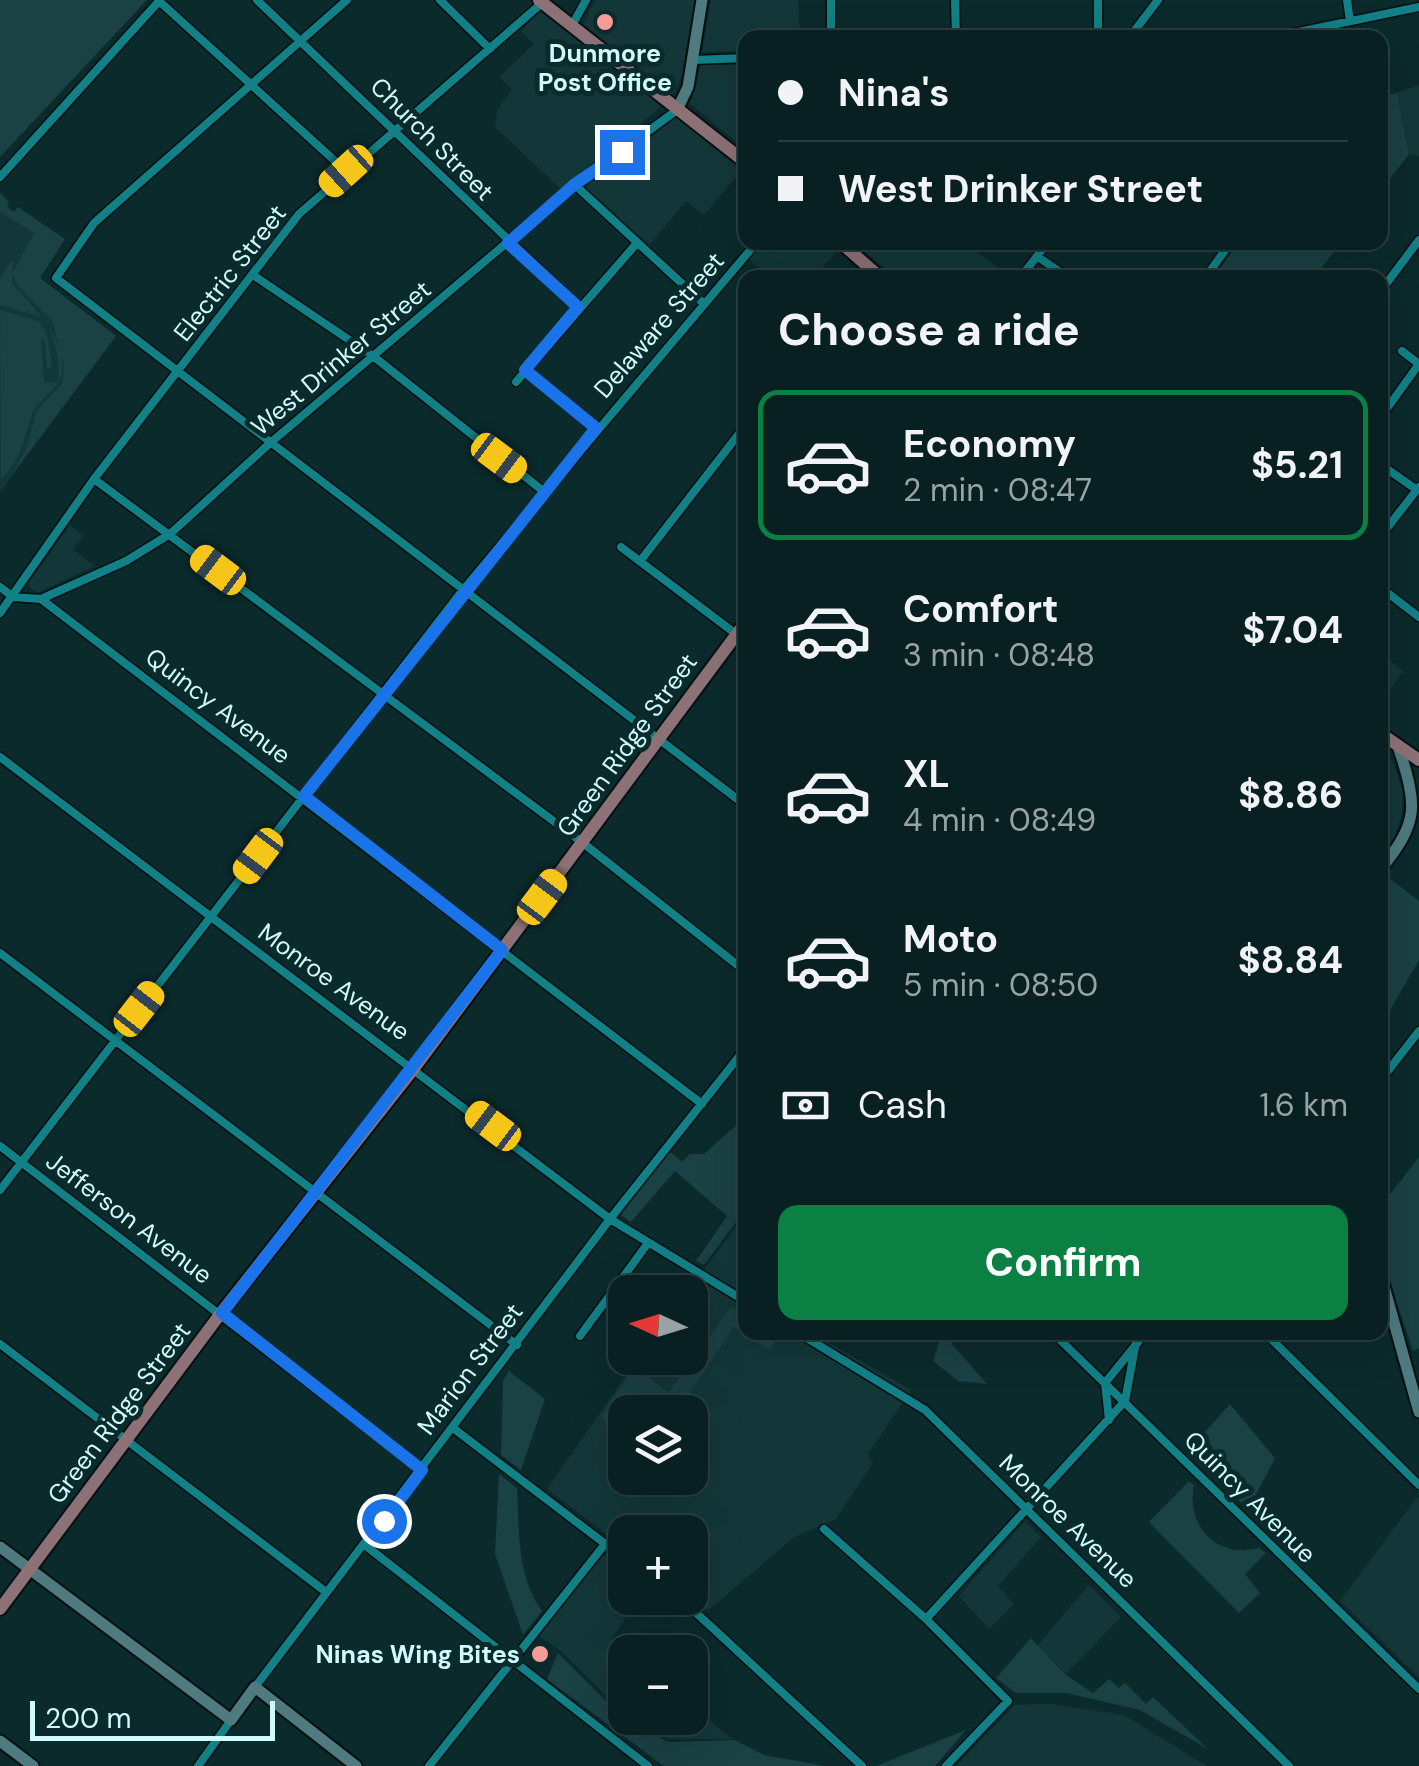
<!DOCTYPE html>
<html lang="en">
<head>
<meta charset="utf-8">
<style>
	:root { --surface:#082021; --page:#11282a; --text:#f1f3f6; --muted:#98a3a5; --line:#293e3f; --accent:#0b8043 }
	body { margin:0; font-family:"DM Sans",sans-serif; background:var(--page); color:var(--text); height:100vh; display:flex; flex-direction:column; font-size:38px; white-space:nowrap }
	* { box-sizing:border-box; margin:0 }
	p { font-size:32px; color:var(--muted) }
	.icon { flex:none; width:55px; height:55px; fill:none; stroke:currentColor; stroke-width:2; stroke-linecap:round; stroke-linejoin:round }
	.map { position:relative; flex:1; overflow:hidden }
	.panel { position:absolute; left:738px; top:270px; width:650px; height:1070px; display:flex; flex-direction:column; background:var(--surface); border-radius:20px; box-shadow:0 10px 40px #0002,0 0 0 2px var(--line) }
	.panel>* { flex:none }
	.guide { position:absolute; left:738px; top:30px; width:650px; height:220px; border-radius:20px; box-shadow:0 10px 40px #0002,0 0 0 2px var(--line); display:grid; align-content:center; height:220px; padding:0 40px; background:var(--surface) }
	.needle { width:65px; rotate:274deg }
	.buttons { position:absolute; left:608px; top:1275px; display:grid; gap:20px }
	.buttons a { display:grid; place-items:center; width:100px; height:100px; border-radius:20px; background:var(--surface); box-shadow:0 10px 40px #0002,0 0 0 2px var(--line); font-size:50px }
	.scale { position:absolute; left:30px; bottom:25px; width:245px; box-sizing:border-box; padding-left:10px; border:5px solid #cffbfd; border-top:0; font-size:28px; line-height:35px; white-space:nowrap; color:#cffbfd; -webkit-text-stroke:8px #0b2a2c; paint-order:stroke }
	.end { position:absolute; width:45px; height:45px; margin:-22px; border:12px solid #1a73e8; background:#fff; box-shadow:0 0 0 5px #fff }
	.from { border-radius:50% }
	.car { position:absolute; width:30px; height:60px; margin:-30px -15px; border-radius:12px; box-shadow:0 0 8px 2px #0007; background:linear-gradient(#f5c518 24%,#345 0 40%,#f5c518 0 76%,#345 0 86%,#f5c518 0) }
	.guide b { display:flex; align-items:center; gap:35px; height:95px; font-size:38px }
	.guide b+b { border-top:2px solid var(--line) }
	.guide i { width:25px; height:25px; background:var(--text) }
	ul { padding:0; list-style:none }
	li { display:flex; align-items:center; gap:30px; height:150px; margin:0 20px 15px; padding:0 20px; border:5px solid transparent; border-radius:20px }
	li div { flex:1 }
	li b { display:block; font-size:38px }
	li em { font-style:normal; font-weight:700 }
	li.selected { border-color:var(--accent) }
	li>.icon { width:90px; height:90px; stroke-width:1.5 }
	h2 { padding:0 40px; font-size:45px; line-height:120px }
	.pay { display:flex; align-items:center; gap:25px; height:110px; padding:0 40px; font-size:38px }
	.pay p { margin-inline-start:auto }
	.button { display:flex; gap:20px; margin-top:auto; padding:20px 40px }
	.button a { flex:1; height:115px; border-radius:20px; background:var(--accent); color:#fff; font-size:40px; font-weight:700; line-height:115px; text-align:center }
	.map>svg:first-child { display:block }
	.built { fill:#133739 }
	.green { fill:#1a4144 }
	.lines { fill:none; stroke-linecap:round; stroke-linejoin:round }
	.street-casing { stroke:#051011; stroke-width:11 }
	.secondary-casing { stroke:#051011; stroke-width:15 }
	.primary-casing { stroke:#051011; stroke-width:16 }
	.street { stroke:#128187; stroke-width:8 }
	.secondary { stroke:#4f7a7f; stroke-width:11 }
	.primary { stroke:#8c7276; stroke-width:12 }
	.route { stroke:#1a73e8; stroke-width:12 }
	.poi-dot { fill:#f59b9a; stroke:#0b2a2c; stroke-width:4 }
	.labels { text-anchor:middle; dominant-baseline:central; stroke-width:10; stroke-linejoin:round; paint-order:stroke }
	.poi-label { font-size:25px; font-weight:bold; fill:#cffbfd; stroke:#0b2a2c }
	.street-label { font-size:25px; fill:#cffbfd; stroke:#0b2a2c }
</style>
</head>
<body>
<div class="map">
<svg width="1419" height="1766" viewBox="0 0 1419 1766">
	<rect width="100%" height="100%" fill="#0b2a2c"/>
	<path class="built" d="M595,0h100l-14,78 -8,18 -92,-68z
		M711,0h87l2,37 -55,1v13l-43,1z
		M540,11l122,95 -101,83 -66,-62 2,-16 15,-22 -13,-12 35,-33 -13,-13z
		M701,65h44v84l-55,-45z
		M1419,85v71l-10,-2 -12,-61z
		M677,117l65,53 -38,45 -18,-14 -37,44 -64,-57z
		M0,193l9,9 -2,5 7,5 4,-5 47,32 -25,39 76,58 -116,156z
		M761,243h64l11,9 -22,25h-43l-23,-18z
		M855,243h111l43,34h-115z
		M70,525l13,11 -10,14 22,16 -56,26 -7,-2 -4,-6z
		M1380,652l23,19 -23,33z
		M1392,760l11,31 -1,23 -9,27 -13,21v-99z
		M745,1215v99l-14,-7 -78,105 14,-21 -55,12 13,14 -14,-13 -9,12 23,21v41h65v-66h-13l57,-86 36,23 9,-16h33l99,57 -43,64 5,9 -38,57 -41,17 -86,74 -18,-14v-65h-65v16l-78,-59 91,-131h52l-3,-66z
		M1417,1497l2,3v177l-79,-76z
		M1025,1521l16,16 -43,49 16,18 -25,25 -30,-33z
		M603,1555l22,17v26h14l-28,42 15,12 -1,63 -64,-64 -22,-15z
		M1089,1585l32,32 -55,57 -28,-29z
		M690,1704l42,35h-64l-38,-21h60z
		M1052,1704l72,11 83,51h-251l59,-61z"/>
	<path class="green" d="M0,0h147l-147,157z
		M1397,93l12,61 -29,37v-95z
		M0,193l9,9 -2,5 7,5 4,-5 47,32 -25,39 76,58 -106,141 18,-32 8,-33 26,-29 2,-17 -12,-45 -34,-35 -6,-12 22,-41 -34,-21z
		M1238,243v-1l103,1 -27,34h-84l-10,-8z
		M13,259l-1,25c19,20 67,67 45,100 -9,13 -22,19 -27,36 -8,24 -10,44 -29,58l-1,-168 39,11 9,16 4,32 -5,-1 -2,-27 -4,-1 3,43 14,-1c2,-20 -2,-47 -16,-65l-42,-12v-27z
		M1388,877l31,24v59l-39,68v-140z
		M745,1105v105l-41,55 -8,-4 31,-45 -52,-45 -44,51 -13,-9 51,-62 13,11 8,-8h14l39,-35 -5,-5z
		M1419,1157v191l-6,3 -33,-99v-45z
		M731,1307l14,7v18l35,1 -10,17 -36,-23 -57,85h-52v25l-24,-21 33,-49 34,25z
		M942,1333h19l-9,11 35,40 -29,-3 -25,-20z
		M509,1371l36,28 -24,71 -20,-15 2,-74z
		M1230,1404l45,54 -27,52 -60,-59z
		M499,1474l18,14c2,41 0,89 25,123l-19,24 -28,-81z
		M1189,1481l5,4c-8,42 23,74 65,63l7,5 -21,21 15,19 -21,20 -90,-91z
		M1031,1638l35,37 27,18 16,-14 10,9 6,-5 21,21 7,-7 55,52 -68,-39 -74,-17h-50l-20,-15z
		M558,1653l63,63 47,26 67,-2 29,15 61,11h-161l-117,-87z
		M966,1730l-31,36h-59z"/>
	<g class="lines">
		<defs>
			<path id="street" d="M257,0l322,307
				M347,0l-253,223 -38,55 689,527
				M440,0l50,49
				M955,0l1,38
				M1098,0v38
				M1347,0l3,21
				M159,1l187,170
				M571,27l15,-27
				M831,38v-38
				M1129,38l29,-38
				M1269,38l150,-31
				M694,60l51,-2
				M0,177l160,-177
				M575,185l127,117
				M1038,257l31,21
				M253,275l120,81 170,135
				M1020,278l28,-36
				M1205,278l26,-36
				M1380,292l39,-52
				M1402,351l17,13
				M525,370l71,58
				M516,382l121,-139
				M1380,418l39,-54
				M1380,464l37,26
				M94,479l489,364 162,128
				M1380,537l39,-50
				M621,547l115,87
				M641,560l104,-134
				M0,587l13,10
				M1380,587l39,30
				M13,597l28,2 85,-38 44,-27 99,-90 306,-259 102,-75
				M41,599l661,505
				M0,613l94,-134 205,-265 243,-211
				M0,757l610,462 135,82
				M0,953l517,392
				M1380,1081l39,-50
				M0,1146l422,324
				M0,1190l462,-599 295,-349
				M797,1332l128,78 364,356
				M1052,1332l367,357
				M1264,1332l155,153
				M580,1336l68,-93
				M0,1344l326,248
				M1109,1420l-4,-37 41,-51
				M453,1428l172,131
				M824,1529l102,90 82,82 -62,65
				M366,1546l282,220
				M680,1598l182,168
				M926,1619l199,-218 11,-59
				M255,1687l355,-468 135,-170
				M198,1766l33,-46
				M429,1766l176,-222"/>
			<path id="secondary" d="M677,110l11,-23 14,-87
				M1380,870c39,-48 38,-63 18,-124
				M1380,1272l39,140
				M0,1547l231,173 24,-33 101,79
				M0,1741l33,25"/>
			<path id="primary" d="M539,0l206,162
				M840,242l41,36
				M1380,733l39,27
				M0,1609l221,-296 194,-246 330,-444"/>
		</defs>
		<use href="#street" class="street-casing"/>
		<use href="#secondary" class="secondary-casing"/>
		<use href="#primary" class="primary-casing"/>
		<use href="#street" class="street"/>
		<use href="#secondary" class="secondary"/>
		<use href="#primary" class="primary"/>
	</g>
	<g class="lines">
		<path class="route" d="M384,1521l38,-51 -200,-157 280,-363 -198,-154 292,-368 -71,-58 53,-63 -70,-64 67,-59 47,-32"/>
	</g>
	<g class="poi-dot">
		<circle cx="605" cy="22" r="10"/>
		<circle cx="540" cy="1654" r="10"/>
	</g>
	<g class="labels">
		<g class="poi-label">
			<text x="605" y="53">Dunmore<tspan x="605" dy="29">Post Office</tspan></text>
			<text x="520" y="1654" text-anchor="end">Ninas Wing Bites</text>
		</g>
		<g class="street-label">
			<text transform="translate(432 139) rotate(45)">Church Street</text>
			<text transform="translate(230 273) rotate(-52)">Electric Street</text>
			<text transform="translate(659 325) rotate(-49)">Delaware Street</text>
			<text transform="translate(341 358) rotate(-40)">West Drinker Street</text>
			<text transform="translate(218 706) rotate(37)">Quincy Avenue</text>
			<text transform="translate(627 745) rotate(-54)">Green Ridge Street</text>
			<text transform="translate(334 982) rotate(36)">Monroe Avenue</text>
			<text transform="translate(129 1218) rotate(37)">Jefferson Avenue</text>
			<text transform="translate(470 1369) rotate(-53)">Marion Street</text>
			<text transform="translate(119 1413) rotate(-53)">Green Ridge Street</text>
			<text transform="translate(1250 1497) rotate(45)">Quincy Avenue</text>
			<text transform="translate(1068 1521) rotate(44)">Monroe Avenue</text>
		</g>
	</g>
</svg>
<div class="buttons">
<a><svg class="needle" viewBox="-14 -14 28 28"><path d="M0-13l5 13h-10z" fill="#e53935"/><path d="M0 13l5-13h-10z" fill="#98a3a5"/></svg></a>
<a><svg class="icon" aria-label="layers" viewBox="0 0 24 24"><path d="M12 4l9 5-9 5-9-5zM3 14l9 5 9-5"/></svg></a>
<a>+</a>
<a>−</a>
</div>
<div class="scale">200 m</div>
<i class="end from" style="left:384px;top:1521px"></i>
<i class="end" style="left:622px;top:152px"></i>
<i class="car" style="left:346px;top:171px;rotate:228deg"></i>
<i class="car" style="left:499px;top:458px;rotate:127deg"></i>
<i class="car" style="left:218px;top:570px;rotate:307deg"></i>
<i class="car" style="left:258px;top:856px;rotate:217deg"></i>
<i class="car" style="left:542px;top:897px;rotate:37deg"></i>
<i class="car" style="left:139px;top:1009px;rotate:38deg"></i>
<i class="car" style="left:493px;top:1126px;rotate:307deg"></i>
<div class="guide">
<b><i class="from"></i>Nina's</b>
<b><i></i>West Drinker Street</b>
</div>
<section class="panel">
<h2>Choose a ride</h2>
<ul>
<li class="selected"><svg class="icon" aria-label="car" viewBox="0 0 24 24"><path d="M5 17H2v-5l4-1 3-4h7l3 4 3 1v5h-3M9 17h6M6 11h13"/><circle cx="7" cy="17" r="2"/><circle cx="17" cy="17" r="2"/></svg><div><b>Economy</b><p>2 min · 08:47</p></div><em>$5.21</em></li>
<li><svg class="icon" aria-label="car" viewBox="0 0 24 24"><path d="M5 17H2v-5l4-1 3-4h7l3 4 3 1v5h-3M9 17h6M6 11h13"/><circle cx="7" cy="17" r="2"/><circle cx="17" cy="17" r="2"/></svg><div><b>Comfort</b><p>3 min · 08:48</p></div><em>$7.04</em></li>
<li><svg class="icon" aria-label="car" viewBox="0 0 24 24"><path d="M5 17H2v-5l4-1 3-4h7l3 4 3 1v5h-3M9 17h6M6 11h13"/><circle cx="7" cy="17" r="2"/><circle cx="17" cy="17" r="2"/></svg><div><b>XL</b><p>4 min · 08:49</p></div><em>$8.86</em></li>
<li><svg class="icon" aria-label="car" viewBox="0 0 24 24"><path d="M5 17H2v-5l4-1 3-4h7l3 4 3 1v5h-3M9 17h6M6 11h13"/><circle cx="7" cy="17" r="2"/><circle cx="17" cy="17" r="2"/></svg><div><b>Moto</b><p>5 min · 08:50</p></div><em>$8.84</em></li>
</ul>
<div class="pay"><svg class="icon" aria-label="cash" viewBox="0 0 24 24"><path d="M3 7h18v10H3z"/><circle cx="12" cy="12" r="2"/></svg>Cash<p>1.6 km</p></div>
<div class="button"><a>Confirm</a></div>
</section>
</div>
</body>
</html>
